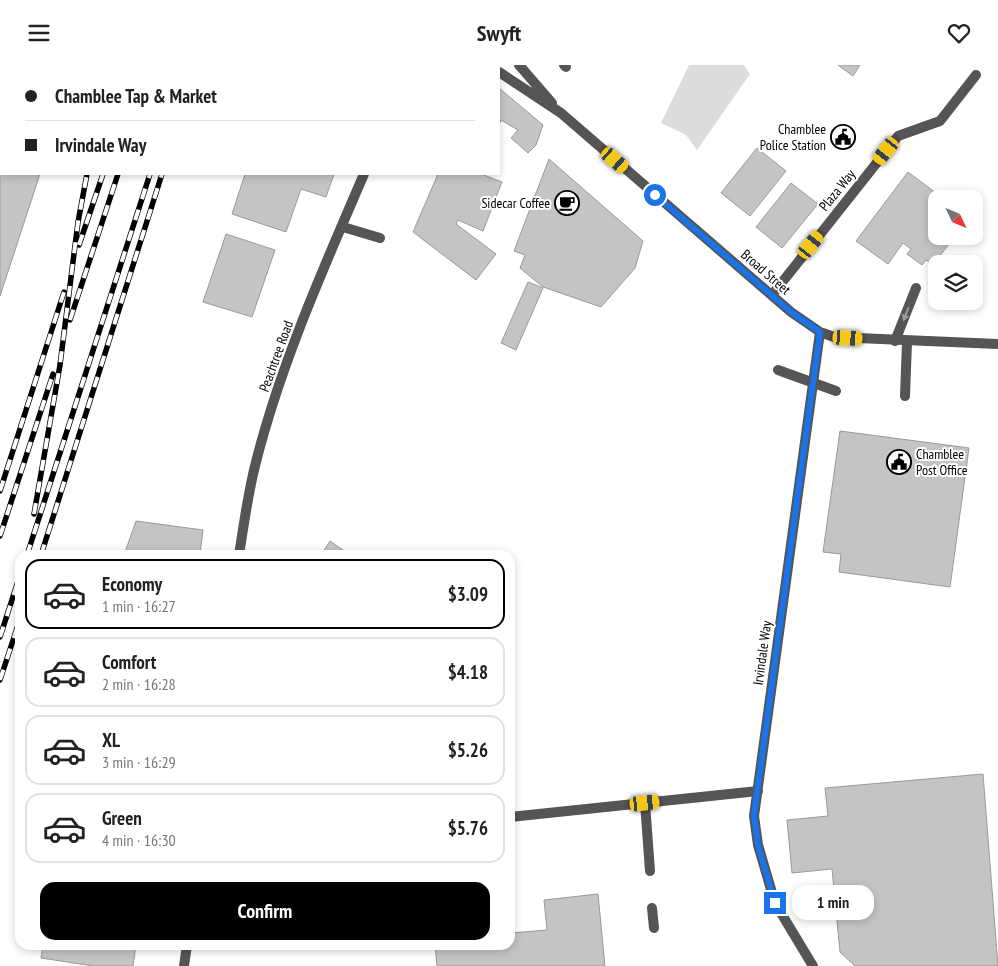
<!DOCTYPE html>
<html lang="en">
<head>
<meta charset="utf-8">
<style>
	:root { --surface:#fff; --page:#f6f6f6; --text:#222; --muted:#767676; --line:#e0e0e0; --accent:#000 }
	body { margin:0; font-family:"PT Sans Narrow",sans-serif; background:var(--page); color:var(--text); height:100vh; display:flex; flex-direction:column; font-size:19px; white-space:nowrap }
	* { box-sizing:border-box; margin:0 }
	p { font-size:16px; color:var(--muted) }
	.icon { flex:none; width:28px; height:28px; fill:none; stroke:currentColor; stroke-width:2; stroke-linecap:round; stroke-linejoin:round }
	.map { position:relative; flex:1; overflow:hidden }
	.sheet { position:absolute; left:15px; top:485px; width:500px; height:400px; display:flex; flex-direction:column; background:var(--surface); border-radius:15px; box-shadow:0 2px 8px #0003 }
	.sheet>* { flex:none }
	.guide { position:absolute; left:0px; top:0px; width:500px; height:110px; box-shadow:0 2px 8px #0003; display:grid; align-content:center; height:110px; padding:0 25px; background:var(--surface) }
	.needle { width:32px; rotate:134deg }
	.tools { position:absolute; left:928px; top:125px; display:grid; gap:10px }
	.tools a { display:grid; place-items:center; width:55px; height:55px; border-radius:10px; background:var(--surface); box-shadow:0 2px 8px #0003; font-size:25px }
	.end { position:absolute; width:22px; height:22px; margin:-11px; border:6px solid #1a73e8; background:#fff; box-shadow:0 0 0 2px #fff }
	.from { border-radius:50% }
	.bubble { position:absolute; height:35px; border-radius:15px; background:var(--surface); box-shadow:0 2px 8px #0003; font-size:16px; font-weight:700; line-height:35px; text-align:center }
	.car { position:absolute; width:15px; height:30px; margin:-15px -8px; border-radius:6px; box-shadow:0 0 4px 1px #0007; background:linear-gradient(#f5c518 24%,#345 0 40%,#f5c518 0 76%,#345 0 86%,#f5c518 0) }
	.guide b { display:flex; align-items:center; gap:18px; height:48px; font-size:19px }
	.guide b+b { border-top:1px solid var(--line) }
	.guide i { width:12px; height:12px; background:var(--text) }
	ul { padding:9px 0 0; list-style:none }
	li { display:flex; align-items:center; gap:15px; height:70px; margin:0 10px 8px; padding:0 15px; border:2px solid var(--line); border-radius:15px }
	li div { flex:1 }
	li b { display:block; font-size:19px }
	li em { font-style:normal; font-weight:700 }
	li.on { border-color:var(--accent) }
	li>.icon { width:45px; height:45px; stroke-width:1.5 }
	.primary-button { display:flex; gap:10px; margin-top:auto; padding:10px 25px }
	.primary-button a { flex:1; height:58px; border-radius:15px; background:var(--accent); color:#fff; font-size:20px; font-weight:700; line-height:58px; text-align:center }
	header { display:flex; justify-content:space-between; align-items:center; height:65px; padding:0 25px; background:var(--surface); font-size:22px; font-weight:700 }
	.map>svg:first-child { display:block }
	.green { fill:#dcdcdc }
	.building { fill:#c4c4c4; stroke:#999 }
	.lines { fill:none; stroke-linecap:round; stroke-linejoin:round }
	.service { stroke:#555; stroke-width:10 }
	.minor { stroke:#555; stroke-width:10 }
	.tertiary { stroke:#555; stroke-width:10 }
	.rail-casing { stroke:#000; stroke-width:5.5 }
	.rail { stroke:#fff; stroke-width:4; stroke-dasharray:11; stroke-linecap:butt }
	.oneway { fill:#999 }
	.route { stroke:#1a73e8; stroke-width:6 }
	.labels { text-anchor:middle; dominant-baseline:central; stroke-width:4; stroke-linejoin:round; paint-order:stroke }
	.poi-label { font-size:14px; fill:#000; stroke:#fff; text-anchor:end }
	.street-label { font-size:14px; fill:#000; stroke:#fff }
</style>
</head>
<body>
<header><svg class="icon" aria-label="menu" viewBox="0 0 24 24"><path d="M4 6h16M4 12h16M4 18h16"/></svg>Swyft<svg class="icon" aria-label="heart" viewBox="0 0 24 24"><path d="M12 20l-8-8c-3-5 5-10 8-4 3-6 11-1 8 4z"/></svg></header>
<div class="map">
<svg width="998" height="901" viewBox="0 0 998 901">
	<rect width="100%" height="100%" fill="#fff"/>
	<path class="green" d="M689,0h55l6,9 -53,76 -11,-15 -25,-12z"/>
	<path class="building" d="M838,0h22l-7,11z
		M0,1l1,108h39l-40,122z
		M499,23l44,37 -7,20 -8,8 -17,-15 7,-8 -17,-10 -2,5z
		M757,83l29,23 -36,45 -29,-23z
		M549,94l94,82 -8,27 -34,39 -58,-20 -23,-19 5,-13 -11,-4z
		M908,107l36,27h-8v37h19l-22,29 -7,-5 -4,5 -15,-11 4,-5 -8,-6 -15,21 -32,-23z
		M245,109h89l-8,23 -25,-8 -15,43 -54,-18z
		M438,109h43l21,8 -19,49 -25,-11 -2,4 40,30 -20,26 -63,-48z
		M791,118l27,21 -36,44 -26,-21z
		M226,169l49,16 -23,67 -49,-15z
		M528,217l15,6 -27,62 -15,-7z
		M840,366l129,17 -19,139 -111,-15 2,-18 -18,-2z
		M136,456l67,9 -3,25h-76z
		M330,476l20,14h-29z
		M983,709l15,192h-143l-15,-14 -8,-83 -40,4 -5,-53 41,-4 -3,-28z
		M598,829l7,72h-168l-2,-21h75v-12l37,-3 -3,-30z
		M43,880h93l-3,21h-40l-52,-8z"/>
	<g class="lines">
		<path class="service" d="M564,0l2,2
			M343,162l37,11
			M772,230l126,-159 42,-15 36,-46
			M895,276l21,-53
			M778,305l58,21
			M905,331l2,-54
			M645,738l5,68
			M652,843l2,20"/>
		<path class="minor" d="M489,0l1,1
			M519,0l33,38
			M499,7l62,41 230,199 29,20 14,5 164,7
			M510,752l248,-26
			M813,901l-38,-63 -17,-58 -4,-29 66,-484"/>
		<path class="tertiary" d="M411,1v-1
			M239,490c5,-31 9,-63 17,-93 25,-99 68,-195 108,-288
			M184,901l3,-21"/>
		<defs>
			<path id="rail" d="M108,1v-1
				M139,1v-1
				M153,1v-1
				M184,1v-1
				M196,1v-1
				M79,180l24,-71
				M70,255l48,-146
				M0,426l64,-199
				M34,449l26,-149 18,-143 9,-48
				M0,471l53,-162
				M27,490l123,-381
				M41,490l121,-381
				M0,572l20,-62
				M0,615l20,-61"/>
		</defs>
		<use href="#rail" class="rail-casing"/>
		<use href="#rail" class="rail"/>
	</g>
	<defs><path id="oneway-solid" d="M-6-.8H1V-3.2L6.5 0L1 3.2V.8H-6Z" transform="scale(1.25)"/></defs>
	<use class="oneway" href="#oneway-solid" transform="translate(906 249) rotate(111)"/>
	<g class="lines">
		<path class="route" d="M655,130l136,117 29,20 -66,483 4,30 17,58"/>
	</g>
	<defs>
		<symbol id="civic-ring" viewBox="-11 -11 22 22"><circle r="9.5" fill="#fff" stroke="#000" stroke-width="1.5"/><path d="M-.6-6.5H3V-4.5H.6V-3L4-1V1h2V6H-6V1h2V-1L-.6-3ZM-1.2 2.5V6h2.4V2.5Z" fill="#000"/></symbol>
		<symbol id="cafe-ring" viewBox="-11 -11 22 22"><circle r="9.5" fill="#fff" stroke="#000" stroke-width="1.5"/><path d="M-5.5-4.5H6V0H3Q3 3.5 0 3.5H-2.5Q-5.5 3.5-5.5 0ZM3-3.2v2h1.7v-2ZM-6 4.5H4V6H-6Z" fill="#000"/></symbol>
	</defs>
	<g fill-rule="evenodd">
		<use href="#civic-ring" x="829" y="58" width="28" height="28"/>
		<use href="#cafe-ring" x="553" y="124" width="28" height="28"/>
		<use href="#civic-ring" x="885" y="383" width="28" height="28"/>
	</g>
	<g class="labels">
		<g class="poi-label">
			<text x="826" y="64">Chamblee<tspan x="826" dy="16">Police Station</tspan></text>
			<text x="550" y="138">Sidecar Coffee</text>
			<text x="916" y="389" text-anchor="start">Chamblee<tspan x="916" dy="16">Post Office</tspan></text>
		</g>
		<g class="street-label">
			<text transform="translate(837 125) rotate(-51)">Plaza Way</text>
			<text transform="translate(766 207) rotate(41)">Broad Street</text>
			<text transform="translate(276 291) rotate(-70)">Peachtree Road</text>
			<text transform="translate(762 588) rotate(-82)">Irvindale Way</text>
		</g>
	</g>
</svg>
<div class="tools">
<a><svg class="needle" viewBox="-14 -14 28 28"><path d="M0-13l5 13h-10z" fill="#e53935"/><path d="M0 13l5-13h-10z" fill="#767676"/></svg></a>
<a><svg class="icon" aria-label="layers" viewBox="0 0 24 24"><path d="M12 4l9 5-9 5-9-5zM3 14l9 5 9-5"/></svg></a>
</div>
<i class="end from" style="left:655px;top:130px"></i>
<i class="end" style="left:775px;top:838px"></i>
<div class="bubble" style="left:792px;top:820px;width:82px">1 min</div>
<i class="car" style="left:886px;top:86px;rotate:219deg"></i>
<i class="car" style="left:615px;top:95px;rotate:131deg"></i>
<i class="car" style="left:811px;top:180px;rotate:39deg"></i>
<i class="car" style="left:848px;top:273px;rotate:93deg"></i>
<i class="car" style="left:645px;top:738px;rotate:84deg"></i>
<div class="guide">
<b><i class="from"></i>Chamblee Tap &amp; Market</b>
<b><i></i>Irvindale Way</b>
</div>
<section class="sheet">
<ul>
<li class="on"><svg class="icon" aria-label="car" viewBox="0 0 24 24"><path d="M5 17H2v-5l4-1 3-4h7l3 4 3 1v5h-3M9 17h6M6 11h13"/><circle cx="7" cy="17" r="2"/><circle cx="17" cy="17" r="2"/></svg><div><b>Economy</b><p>1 min · 16:27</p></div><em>$3.09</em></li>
<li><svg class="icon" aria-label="car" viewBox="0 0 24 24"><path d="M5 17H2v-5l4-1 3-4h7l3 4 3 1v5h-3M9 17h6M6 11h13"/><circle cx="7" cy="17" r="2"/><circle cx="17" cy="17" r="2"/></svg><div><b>Comfort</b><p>2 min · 16:28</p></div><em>$4.18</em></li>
<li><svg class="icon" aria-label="car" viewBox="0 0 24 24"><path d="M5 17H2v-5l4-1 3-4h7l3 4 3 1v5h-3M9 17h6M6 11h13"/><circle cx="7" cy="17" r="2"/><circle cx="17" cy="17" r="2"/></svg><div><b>XL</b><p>3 min · 16:29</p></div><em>$5.26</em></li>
<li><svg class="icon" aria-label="car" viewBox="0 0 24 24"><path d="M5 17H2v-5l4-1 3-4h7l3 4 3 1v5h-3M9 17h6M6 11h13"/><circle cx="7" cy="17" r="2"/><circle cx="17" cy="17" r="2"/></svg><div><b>Green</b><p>4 min · 16:30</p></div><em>$5.76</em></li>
</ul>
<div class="primary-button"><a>Confirm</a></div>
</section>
</div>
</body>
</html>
